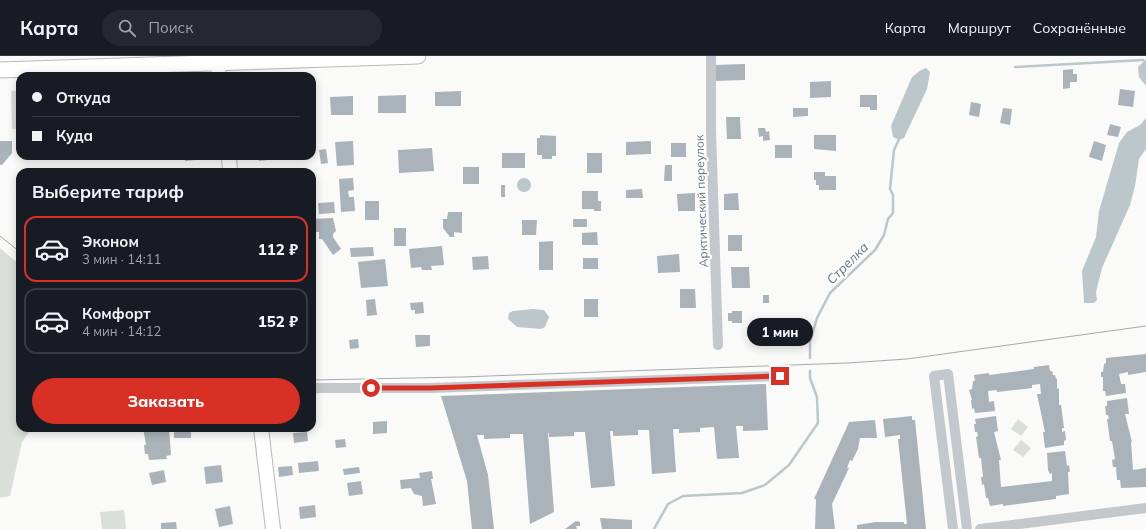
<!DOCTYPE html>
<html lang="ru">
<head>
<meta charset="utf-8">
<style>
	:root { --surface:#171b24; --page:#242831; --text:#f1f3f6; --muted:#9ea1a6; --line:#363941; --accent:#d93025 }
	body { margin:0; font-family:Mulish,sans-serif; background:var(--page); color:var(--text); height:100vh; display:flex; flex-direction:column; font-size:15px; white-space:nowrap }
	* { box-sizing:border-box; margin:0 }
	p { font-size:13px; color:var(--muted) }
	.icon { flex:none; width:22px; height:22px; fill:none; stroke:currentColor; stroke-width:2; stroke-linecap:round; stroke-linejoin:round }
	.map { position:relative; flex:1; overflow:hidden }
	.details { position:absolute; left:16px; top:112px; width:300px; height:264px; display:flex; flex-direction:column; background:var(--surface); border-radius:12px; box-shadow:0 2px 10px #0003 }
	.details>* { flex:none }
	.hud { position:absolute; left:16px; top:16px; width:300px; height:88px; border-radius:12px; box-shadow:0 2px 10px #0003; display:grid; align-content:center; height:88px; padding:0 16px; background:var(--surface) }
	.end { position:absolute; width:18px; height:18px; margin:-9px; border:5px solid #d93025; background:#fff; box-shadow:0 0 0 2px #fff }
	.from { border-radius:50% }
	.bubble { position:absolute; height:28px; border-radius:14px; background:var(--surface); box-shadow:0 2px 10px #0003; font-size:13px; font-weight:800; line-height:28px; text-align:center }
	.hud b { display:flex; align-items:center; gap:14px; height:38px; font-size:15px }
	.hud b+b { border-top:1px solid var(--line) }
	.hud i { width:10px; height:10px; background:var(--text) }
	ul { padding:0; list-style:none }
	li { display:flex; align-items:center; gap:12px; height:66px; margin:0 8px 6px; padding:0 8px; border:2px solid var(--line); border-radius:12px }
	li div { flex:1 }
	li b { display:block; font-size:15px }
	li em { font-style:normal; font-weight:800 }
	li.on { border-color:var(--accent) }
	li>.icon { width:36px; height:36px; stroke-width:1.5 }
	h2 { padding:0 16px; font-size:18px; line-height:48px }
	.cta { display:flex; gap:8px; margin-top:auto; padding:8px 16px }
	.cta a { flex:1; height:46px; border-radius:24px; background:var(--accent); color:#fff; font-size:16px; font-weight:800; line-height:46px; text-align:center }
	header { display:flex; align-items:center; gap:24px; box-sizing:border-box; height:56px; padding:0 20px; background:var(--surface); border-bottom:1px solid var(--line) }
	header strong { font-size:19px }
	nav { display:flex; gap:22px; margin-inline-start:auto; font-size:14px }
	.search { width:280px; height:36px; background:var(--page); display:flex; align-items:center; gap:10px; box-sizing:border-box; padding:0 14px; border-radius:22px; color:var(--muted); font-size:15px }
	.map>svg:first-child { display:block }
	.green { fill:#dadfd7 }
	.water { fill:#bbc7cb }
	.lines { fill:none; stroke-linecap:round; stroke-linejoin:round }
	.stream { stroke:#bbc7cb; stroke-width:2.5 }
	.building { fill:#aab3b9 }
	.secondary-casing { stroke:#b3babf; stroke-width:16 }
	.primary-casing { stroke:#b5babe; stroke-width:17 }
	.minor { stroke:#c3c8cc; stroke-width:10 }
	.secondary { stroke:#fff; stroke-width:14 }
	.primary { stroke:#fff; stroke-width:15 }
	.tram { stroke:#a2aab0; stroke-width:1 }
	.route { stroke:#d93025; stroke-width:5 }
	.labels { text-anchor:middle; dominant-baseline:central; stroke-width:4; stroke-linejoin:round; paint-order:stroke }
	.street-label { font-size:12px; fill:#657683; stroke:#fff }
	.water-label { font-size:13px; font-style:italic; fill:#60757c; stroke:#fff }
</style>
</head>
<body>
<header>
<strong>Карта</strong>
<div class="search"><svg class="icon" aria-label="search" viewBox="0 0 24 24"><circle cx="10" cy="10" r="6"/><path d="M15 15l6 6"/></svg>Поиск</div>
<nav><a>Карта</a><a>Маршрут</a><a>Сохранённые</a></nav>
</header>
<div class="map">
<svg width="1146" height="473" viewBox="0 0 1146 473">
	<rect width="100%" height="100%" fill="#fafaf8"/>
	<path class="green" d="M20,34v39h-8l-1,-38z
		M0,192l20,17v163h12l-10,14 -12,54 -10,2z
		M1018,363l10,8 -7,9 -10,-7z
		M1021,384l10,8 -8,9 -10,-7z
		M124,454l2,19h-24l-2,-17z"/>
	<path class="water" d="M1146,3v27l-7,-9 -1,-10z
		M926,12l4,4 -3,17 -23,49 -5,2 -6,-3 -2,-11 21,-49 9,-7z
		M1146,62v31l-7,10 -4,27 -5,19 -28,63 -6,24 1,8 -3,3h-10l-2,-32 14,-34 3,-26 20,-68 8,-11 13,-7z
		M517 129a7 7 0 1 1 14 0a7 7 0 1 1-14 0Z
		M533,253l11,1 5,7 -4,10 -4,2 -24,-2 -9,-8 1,-6 4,-2z"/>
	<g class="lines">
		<path class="stream" d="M1015,11l128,-7
			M810,302v-16l7,-24 13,-25 45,-43 9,-15 4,-16 5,-6v-18l-3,-6 4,-39 6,-13
			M654,473l14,-25 15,-8 59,-3 23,-8 24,-20 29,-42 -1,-26 -7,-19v-7"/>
	</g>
	<path class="building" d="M745,8v16l-30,1v-16z
		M1073,13v5h4v8h-7v6l-7,1v-19z
		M831,25v16l-21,1v-16z
		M1120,33l15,2 -2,16 -15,-2z
		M461,35v15h-26v-14z
		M406,39v18h-28v-17z
		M860,39h17v15h-7v-3h-10z
		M353,40v19h-22l-1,-18z
		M971,46l10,2 -2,13 -10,-2z
		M793,52h15v8l-15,1z
		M1003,52l9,1 -2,16 -10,-2z
		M726,61h14l1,22h-14z
		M1110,68l11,3 -3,10 -11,-2z
		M758,72h7l1,4 3,-1 1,9 -7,1v-5l-4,1z
		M540,79l16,1v20h-4v3h-10v-4h-5v-17h3z
		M814,79h22v16l-22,-2z
		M0,85h12v12l-10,12h-2z
		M353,85l1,24 -17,1 -2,-24z
		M651,85v13l-25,1v-13z
		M1094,85l12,4 -4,16 -13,-4z
		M671,87h15v14h-15z
		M775,89h17v13h-17z
		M432,92l2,23 -35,2 -1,-23z
		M326,93l2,14 -7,1 -2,-14z
		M502,97h23v15h-23z
		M587,97h15v20h-15z
		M185,100h21v3l-21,2z
		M259,100h18v3l-18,2z
		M665,109h7v16h-8z
		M463,111h16v17h-16z
		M160,113h19v3h-19z
		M814,116h11v4h11v14h-17v-5h-3v-5h-2z
		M353,122l1,12 -6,1 1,6h5l1,14 -14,1 -2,-33z
		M501,129h4v12h-4z
		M642,133l1,9h-17v-8z
		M582,135h16v10h3v10h-7v-2h-12z
		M695,137v18h-17l-1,-17z
		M738,137l1,17h-15v-16z
		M365,145h14v19h-14z
		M334,146l1,11 -16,1 -1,-11z
		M448,156h14v21l-8,-1v5h-4l-7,-9v-9h4z
		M333,162l3,13 -3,3v3l8,12 -8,6 -11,-16h-3v-7h-6l-1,-13z
		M573,163h14v8h-14z
		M522,164h15l-1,15h-14z
		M394,172h12v18h-12z
		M597,176l1,13h-16v-12z
		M728,179h14v16h-14z
		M553,185v29h-14v-28z
		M442,190l2,19 -13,1 1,4h-10l-1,-3 -10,1 -2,-19z
		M373,191l1,9 -23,1 -1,-9z
		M679,198l1,18 -22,1 -1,-17z
		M488,200l1,13 -16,1 -1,-13z
		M583,202h15v11h-15z
		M385,203l3,27 -27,2 -3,-26z
		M731,211h18l1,21h-18z
		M680,233h15l1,19h-16z
		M763,239h6v8h-6z
		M375,243l2,16 -10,1 -1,-16z
		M584,243h14v18h-14z
		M423,246l1,11 -9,1v-4h-4l-1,-7z
		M732,255h10v12h-10v-2h-4v-8h4z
		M415,279h15v11l-14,1z
		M358,283l1,9 -9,1 -1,-9z
		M1146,298v18l-18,3v-3l-9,2 2,10h4l1,9 -20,3 -1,-5h-2v-14h-2v-5h2l1,-8 2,-1v-5z
		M1049,309l1,6h2l1,4h2l1,4 1,-1v11l2,-1v17h2l3,23h-2v4l3,-1 1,9 -2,1v4l-19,3 -2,-16h2l-8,-38h4l-1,-10 -8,1v3l-17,2 -18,2v-2l-9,1 1,11 5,-1 1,10 -20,2 -1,-5 -2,1 -1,-9h1l-3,-10 3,-1 1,-8h2l-1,-6 15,-2v2l45,-6v-2z
		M766,328l2,46 -25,1v-5h-7l3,32 -22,1 -3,-32 -14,1v4l-21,1v-4h-6l3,43 -24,2 -3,-44h-11v5l-25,1v-5h-3l5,55 -24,2 -6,-56h-11v4l-25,1v-4h-1l6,79 -24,12 -7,-90h-13v4l-26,1v-4h-7l11,40 6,54h-22l-5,-48 -26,-85z
		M1127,342l2,16h-4l7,28h-1l2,28 13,-2v19l-25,1 -1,-8h-3l-1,-13h-3l-1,-7 3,-1 -3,-18h-2l-3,-22h2l-1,-4h-2l-1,-9h2v-5z
		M912,360v4h3l11,109h-69v-4l19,-3h28v2h3l-9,-85h2v-4l-15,2 -2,-18z
		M996,360l2,15 -4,1 7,28h-2l2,27 51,-6v-8l-2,1 -2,-4 -1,-17 18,-2 2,15 2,-1 1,7h-2l1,22 -13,2v3l-53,7v-2l-13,2 -2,-8h-2l-2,-14 -2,1 -1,-8h2l-2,-19h-2l-3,-21 2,-1 -1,-4h-2l-1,-8h2l-1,-5z
		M875,364l2,18h-17l-2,11 -6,12 -2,-1 -3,8h2l-17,36 3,25h-20l1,-30h-2l32,-70 3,-7z
		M387,365v12l-14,1v-12z
		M143,372h26l2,27 -5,1 1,3 -18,1 -1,-6h-3l-1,-9h2z
		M174,372h17v10h-17z
		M307,376l1,9 -14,2 -1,-10z
		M345,383l1,8 -10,1 -1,-8z
		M318,405l1,10 -20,2 -1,-10z
		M221,409l2,17 -17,2 -2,-17z
		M292,410l1,9 -14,2 -1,-10z
		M359,411l1,6 -16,2 -1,-6z
		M164,414l2,12 -14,3 -3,-12z
		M432,415l1,8h-2l5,25 -13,2 -1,-10 -8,-2 -3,-6 -10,1 -1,-9 20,-2 -1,-5z
		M361,425l2,13 -14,2 -2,-13z
		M315,449l1,12 -16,2 -1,-12z
		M230,450l3,18 -14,3 -4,-18z
		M600,462l32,2v9h-30z
		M576,465l4,1v4h-4l1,3h-12z
		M176,466l1,7h-16v-6z"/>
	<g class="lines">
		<defs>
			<path id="secondary" d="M217,0l2,20
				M229,100l1,16
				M261,372l12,101"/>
			<path id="primary" d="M0,14l418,-14"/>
		</defs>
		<use href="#secondary" class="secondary-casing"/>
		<use href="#primary" class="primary-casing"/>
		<path class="minor" d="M711,0v75l7,214
			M312,332h118l350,-12
			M953,473l-19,-153 14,-2 19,155
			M980,473l166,-21"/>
		<use href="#secondary" class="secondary"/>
		<use href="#primary" class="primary"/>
		<path class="tram" d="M0,180l20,16
			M312,324l150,-3 385,-14 60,-4 239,-33"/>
	</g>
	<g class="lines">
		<path class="route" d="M371,332h59l350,-12"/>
	</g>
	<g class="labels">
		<g class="street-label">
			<text transform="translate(701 145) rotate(-92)">Арктический переулок</text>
		</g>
		<g class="water-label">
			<text transform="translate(847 207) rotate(-45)">Стрелка</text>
		</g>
	</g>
</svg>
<i class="end from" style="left:371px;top:332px"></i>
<i class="end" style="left:780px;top:320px"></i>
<div class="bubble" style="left:747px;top:262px;width:66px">1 мин</div>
<div class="hud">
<b><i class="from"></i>Откуда</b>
<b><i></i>Куда</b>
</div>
<section class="details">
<h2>Выберите тариф</h2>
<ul>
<li class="on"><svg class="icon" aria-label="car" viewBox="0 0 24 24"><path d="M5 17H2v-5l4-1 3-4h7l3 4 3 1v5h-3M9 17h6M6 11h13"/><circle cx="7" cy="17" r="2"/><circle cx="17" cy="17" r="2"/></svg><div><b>Эконом</b><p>3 мин · 14:11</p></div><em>112 ₽</em></li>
<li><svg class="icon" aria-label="car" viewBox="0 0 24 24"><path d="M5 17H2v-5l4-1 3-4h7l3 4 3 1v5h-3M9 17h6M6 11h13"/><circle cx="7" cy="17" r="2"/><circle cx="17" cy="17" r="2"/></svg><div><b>Комфорт</b><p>4 мин · 14:12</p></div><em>152 ₽</em></li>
</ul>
<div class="cta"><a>Заказать</a></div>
</section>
</div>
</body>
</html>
